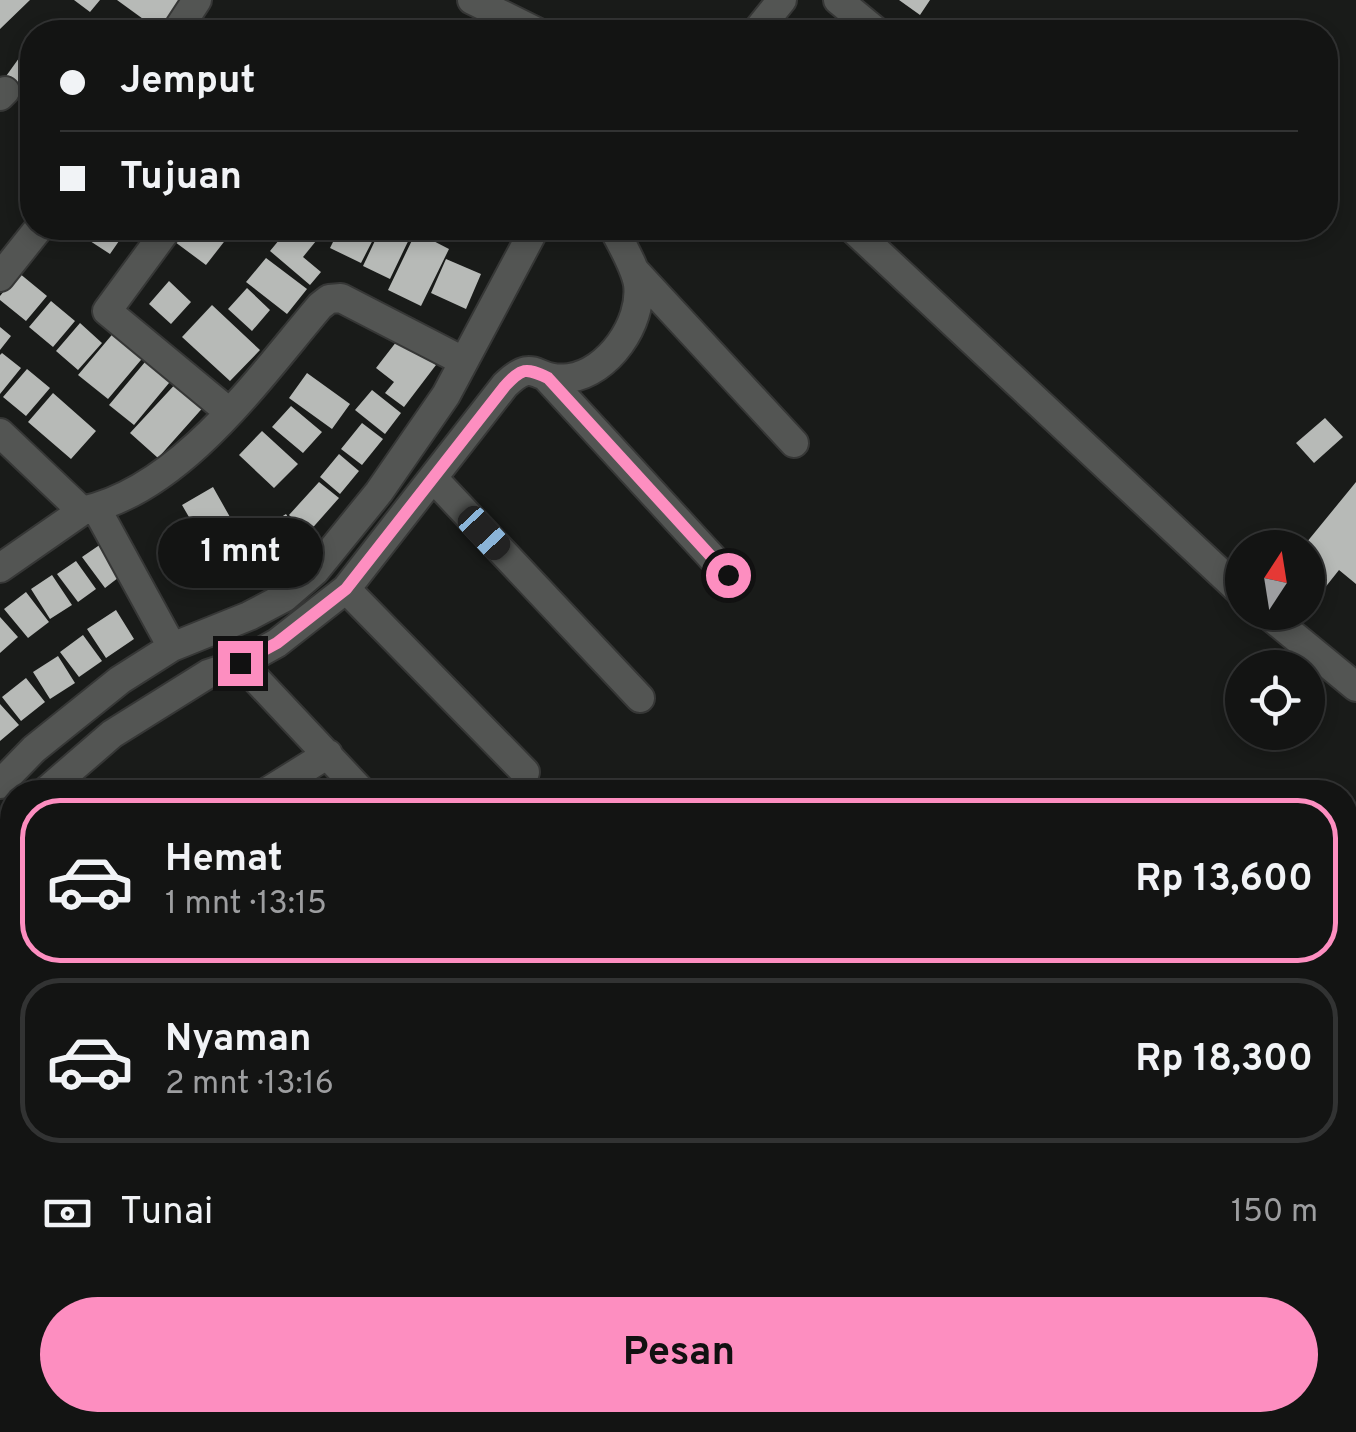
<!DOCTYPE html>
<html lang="id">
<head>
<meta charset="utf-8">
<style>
	:root { --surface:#131413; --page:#1c1d1c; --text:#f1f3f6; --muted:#9d9ea0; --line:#323333; --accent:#fd8ec0 }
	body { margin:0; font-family:Overpass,sans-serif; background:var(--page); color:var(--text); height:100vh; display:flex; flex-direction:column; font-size:38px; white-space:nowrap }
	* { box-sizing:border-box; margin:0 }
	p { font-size:32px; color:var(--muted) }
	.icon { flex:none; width:55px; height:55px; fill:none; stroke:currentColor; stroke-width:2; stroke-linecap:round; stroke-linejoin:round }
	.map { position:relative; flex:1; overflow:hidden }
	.side { position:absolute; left:0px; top:780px; width:1358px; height:652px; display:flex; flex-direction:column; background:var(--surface); border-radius:40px 40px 0 0; box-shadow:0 5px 15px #0003,0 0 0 2px var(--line) }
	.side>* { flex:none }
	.hud { position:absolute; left:20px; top:20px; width:1318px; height:220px; border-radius:40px; box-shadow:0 5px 15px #0003,0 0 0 2px var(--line); display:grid; align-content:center; height:220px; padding:0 40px; background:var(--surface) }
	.needle { width:65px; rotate:12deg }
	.fabs { position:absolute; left:1225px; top:530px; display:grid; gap:20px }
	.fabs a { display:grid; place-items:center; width:100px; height:100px; border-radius:50%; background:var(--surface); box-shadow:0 5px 15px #0003,0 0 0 2px var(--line); font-size:50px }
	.end { position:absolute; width:45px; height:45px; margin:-22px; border:12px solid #fd8ec0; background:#111; box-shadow:0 0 0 5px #111 }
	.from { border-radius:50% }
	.bubble { position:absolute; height:70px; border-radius:35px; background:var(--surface); box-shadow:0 5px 15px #0003,0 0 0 2px var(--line); font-size:32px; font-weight:700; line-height:70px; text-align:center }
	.car { position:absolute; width:30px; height:60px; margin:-30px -15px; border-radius:12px; box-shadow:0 0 8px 2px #0007; background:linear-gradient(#222 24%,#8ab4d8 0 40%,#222 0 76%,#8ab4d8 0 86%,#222 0) }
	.hud b { display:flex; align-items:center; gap:35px; height:95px; font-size:38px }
	.hud b+b { border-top:2px solid var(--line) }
	.hud i { width:25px; height:25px; background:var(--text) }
	ul { padding:18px 0 0; list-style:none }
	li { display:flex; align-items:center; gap:30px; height:165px; margin:0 20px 15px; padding:0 20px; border:5px solid var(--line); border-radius:40px }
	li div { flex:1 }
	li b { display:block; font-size:38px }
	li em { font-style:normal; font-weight:700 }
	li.selected { border-color:var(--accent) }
	li>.icon { width:90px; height:90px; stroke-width:1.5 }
	.pay { display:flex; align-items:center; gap:25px; height:110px; padding:0 40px; font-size:38px }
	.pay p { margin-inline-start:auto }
	.button { display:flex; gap:20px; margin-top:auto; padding:20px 40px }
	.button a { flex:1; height:115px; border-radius:60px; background:var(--accent); color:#111; font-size:40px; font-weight:700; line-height:115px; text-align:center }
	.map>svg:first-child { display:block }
	.building { fill:#b7bab7 }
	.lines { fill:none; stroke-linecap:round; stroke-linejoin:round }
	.service-casing { stroke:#363736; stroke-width:20 }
	.minor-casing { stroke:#363736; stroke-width:32 }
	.tertiary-casing { stroke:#363736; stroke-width:32 }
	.service { stroke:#535553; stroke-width:15 }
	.minor { stroke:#535553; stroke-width:28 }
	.tertiary { stroke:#535553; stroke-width:28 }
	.route { stroke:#fd8ec0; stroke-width:12 }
</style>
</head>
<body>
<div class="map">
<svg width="1356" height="1432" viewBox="0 0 1356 1432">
	<rect width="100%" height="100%" fill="#191b19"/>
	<path class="building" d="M0,0h30l-30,29z
		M74,0h26l-10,12z
		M117,0h70l-20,32h-6z
		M899,0h31l-10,15z
		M32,40v59l-28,-20z
		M70,228h58l-18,26z
		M180,228h33l14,10 -21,27 -35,-26z
		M289,228h10l17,13 -13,16 18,15 -11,13 -40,-34z
		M340,228h39l-18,35 -31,-15z
		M381,228h24l8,3 -23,48 -27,-13z
		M416,232l33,17 -28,57 -33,-16z
		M266,258l41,31 -20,25 -41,-32z
		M446,259l35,15 -15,35 -35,-16z
		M19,273l28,23 -21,25 -26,-21v-4z
		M169,281l22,21 -20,22 -22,-20z
		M247,288l23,22 -18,21 -24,-22z
		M51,301l24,20 -22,26 -24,-20z
		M212,305l48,45 -30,31 -48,-44z
		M80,323l22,20 -24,27 -22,-19z
		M0,327l11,9 -11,14z
		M116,330l30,24 -38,45 -30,-24z
		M400,337l36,28 -32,42 -19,-14 9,-11 -18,-14z
		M2,353l19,15 -21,26v-39z
		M150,356l24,21 -40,48 -25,-20z
		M27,369l23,19 -24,28 -23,-19z
		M307,373l43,31 -18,25 -43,-31z
		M180,379l27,24 -49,55 -28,-25z
		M372,390l29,23 -16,21 -30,-24z
		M53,393l43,38 -25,28 -43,-37z
		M291,406l31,26 -19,21 -31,-26z
		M1325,418l18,19 -29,26 -18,-20z
		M362,423l21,16 -21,26 -21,-16z
		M262,431l36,33 -24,24 -35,-33z
		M339,454l20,17 -19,23 -20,-17z
		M319,482l20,16 -31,35 -19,-18z
		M1356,482v102l-17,-14 -27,34 -4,-3v-53h-6z
		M213,487l26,46 -31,17 -26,-45z
		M286,514l17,27 -32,20 -17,-27z
		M252,541l18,24 -28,19 -17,-24z
		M101,544l22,30 -18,14 -23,-31z
		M76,561l20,28 -18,13 -21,-28z
		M52,575l20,30 -22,14 -19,-30z
		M26,592l23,30 -21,16 -24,-29z
		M116,610l18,29 -28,19 -19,-29z
		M0,617l18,20 -18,16z
		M83,635l19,26 -23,16 -19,-25z
		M58,656l17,27 -25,16 -17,-27z
		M26,678l19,24 -24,19 -19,-24z
		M0,704l19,21 -19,16z"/>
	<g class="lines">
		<defs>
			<path id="service" d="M977,1420l16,12"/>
			<path id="minor" d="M472,0l65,32
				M838,0l39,32
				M176,32l21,-32
				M756,32l26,-32
				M0,96l5,-5
				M168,228l-61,83 122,101
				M852,228l390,365
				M635,271l159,172
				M0,277l39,-49
				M547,378l181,197
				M0,433l82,78
				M433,478l207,220
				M96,508l76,139
				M0,568l82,-57c99,-21 176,-132 238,-205l9,-7 12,-1 122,63
				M346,589l179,183
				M1265,612l91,75
				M241,663l121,129
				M0,784l34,-35 86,-69 52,-33 77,-31 36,-19 30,-26 64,-79 67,-97 89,-167
				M45,792l67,-58 96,-60 33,-11 36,-20 69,-54 159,-204c31,-30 29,-2 64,-7 39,-5 74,-55 69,-94 -3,-17 -14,-35 -22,-51
				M267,792l61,-38
				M0,839l12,-15
				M0,946l12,5
				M0,1091l12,4
				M0,1240l12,4
				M0,1393l12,4
				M84,1432l10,-9 39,8 5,-11"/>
			<path id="tertiary" d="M1345,1315l11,-12
				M1237,1432l11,-12"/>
		</defs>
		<use href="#service" class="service-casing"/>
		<use href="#minor" class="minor-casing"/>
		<use href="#tertiary" class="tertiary-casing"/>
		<use href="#service" class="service"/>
		<use href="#minor" class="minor"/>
		<use href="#tertiary" class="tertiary"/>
	</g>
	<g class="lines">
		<path class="route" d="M240,663l37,-20 69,-54 159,-203c17,-18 20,-19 43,-8l180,197"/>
	</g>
</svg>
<div class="fabs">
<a><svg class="needle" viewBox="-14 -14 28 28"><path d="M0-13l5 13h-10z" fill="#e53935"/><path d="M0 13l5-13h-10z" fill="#9d9ea0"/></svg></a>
<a><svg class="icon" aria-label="locate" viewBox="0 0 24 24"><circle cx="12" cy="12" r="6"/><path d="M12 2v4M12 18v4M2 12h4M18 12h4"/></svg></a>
</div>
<i class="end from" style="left:728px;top:575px"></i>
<i class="end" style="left:240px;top:663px"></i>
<div class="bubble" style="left:158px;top:518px;width:165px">1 mnt</div>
<i class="car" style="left:484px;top:533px;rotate:137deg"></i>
<div class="hud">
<b><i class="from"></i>Jemput</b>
<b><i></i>Tujuan</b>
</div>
<section class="side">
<ul>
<li class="selected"><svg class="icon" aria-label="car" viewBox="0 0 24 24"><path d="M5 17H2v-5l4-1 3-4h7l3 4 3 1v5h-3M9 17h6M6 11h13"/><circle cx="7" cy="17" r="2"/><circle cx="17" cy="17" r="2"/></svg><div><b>Hemat</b><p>1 mnt · 13:15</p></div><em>Rp 13,600</em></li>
<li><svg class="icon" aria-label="car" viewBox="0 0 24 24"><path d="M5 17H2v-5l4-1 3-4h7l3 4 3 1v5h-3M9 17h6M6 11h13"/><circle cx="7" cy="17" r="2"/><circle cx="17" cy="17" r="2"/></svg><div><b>Nyaman</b><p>2 mnt · 13:16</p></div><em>Rp 18,300</em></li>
</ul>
<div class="pay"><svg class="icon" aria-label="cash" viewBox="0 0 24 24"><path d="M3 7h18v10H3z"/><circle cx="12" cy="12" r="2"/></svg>Tunai<p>150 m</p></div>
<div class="button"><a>Pesan</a></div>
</section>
</div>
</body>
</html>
